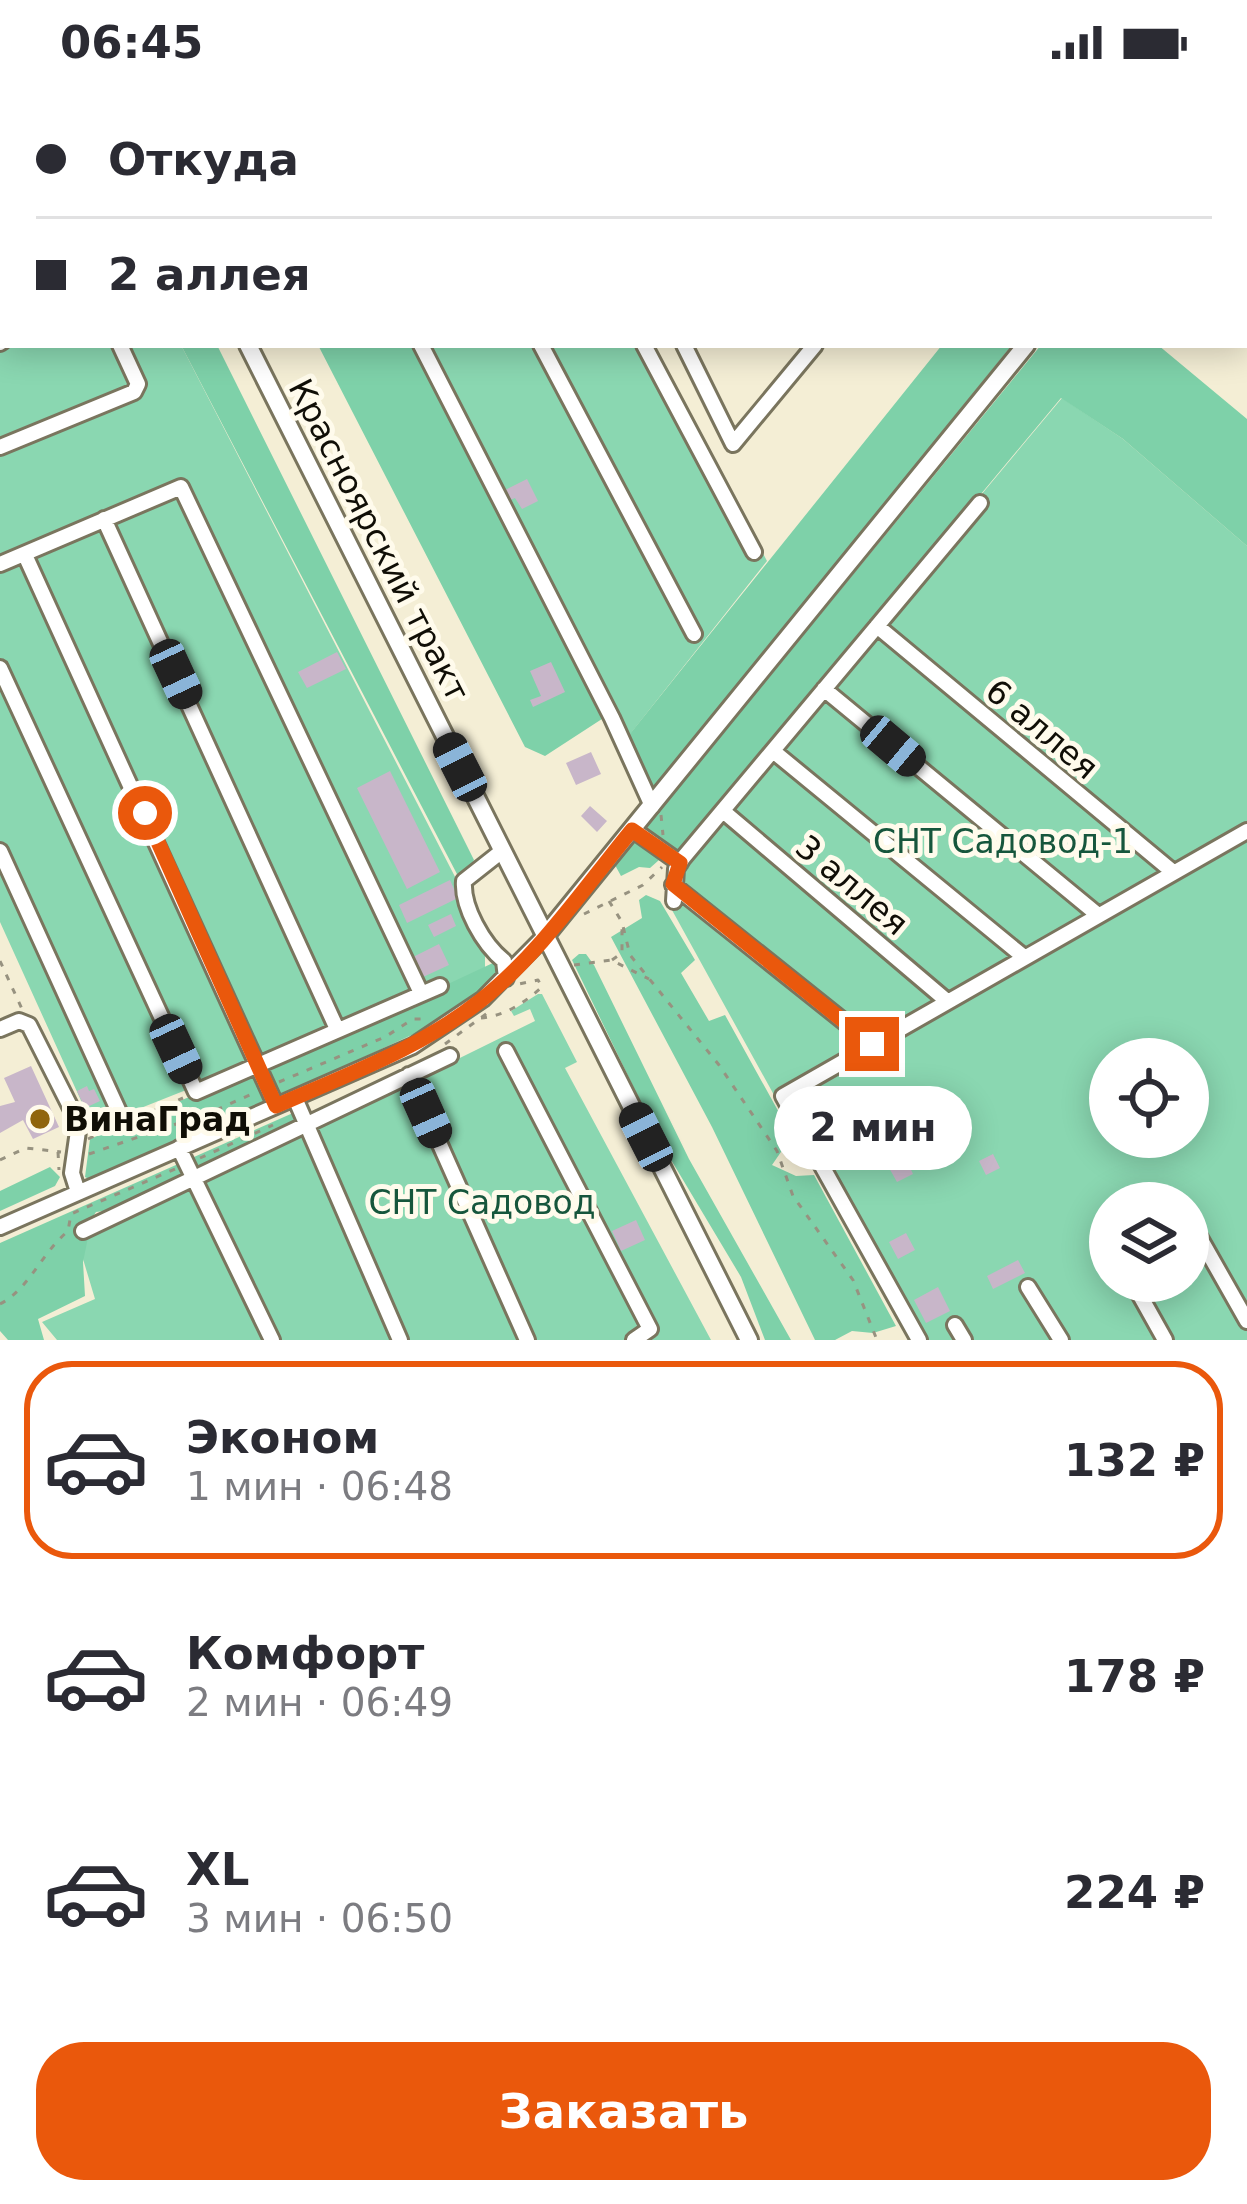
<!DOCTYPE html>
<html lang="ru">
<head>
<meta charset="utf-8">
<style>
	:root { --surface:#fff; --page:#f7f7f7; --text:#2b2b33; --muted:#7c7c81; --line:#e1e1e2; --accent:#ea580c }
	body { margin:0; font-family:"DejaVu Sans",sans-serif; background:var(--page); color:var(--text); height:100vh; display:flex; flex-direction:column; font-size:45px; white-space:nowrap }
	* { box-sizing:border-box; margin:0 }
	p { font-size:39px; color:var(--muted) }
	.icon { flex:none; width:66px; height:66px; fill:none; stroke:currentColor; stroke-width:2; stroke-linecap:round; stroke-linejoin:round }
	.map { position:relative; height:1256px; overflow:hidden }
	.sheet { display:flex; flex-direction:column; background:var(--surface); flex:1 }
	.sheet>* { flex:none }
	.top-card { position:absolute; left:0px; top:0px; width:1248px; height:264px; box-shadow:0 6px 30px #0003; display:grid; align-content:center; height:264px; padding:0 36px; background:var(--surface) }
	.controls { position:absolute; left:1089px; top:954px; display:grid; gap:24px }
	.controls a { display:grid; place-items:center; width:120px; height:120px; border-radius:50%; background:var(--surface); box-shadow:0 6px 30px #0003; font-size:60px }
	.end { position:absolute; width:54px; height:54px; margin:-27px; border:15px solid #ea580c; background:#fff; box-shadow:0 0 0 6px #fff }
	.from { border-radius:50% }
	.bubble { position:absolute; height:84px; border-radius:42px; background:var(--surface); box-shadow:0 6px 30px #0003; font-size:39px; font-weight:600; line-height:84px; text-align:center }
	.car { position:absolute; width:36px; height:72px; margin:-36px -18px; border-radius:15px; box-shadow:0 0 9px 3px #0007; background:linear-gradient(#222 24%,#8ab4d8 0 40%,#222 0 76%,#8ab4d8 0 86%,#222 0) }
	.top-card b { display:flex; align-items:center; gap:42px; height:114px; font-size:45px }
	.top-card b+b { border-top:3px solid var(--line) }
	.top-card i { width:30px; height:30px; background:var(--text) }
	ul { padding:21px 0 0; list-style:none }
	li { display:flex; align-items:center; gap:36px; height:198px; margin:0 24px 18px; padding:0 12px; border:6px solid transparent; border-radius:48px }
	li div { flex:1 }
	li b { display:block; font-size:45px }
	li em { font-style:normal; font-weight:600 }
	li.current { border-color:var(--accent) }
	li>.icon { width:108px; height:108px; stroke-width:1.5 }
	.cta { display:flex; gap:24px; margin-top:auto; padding:24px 36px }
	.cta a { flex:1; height:138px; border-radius:48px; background:var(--accent); color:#fff; font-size:48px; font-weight:600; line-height:138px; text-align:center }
	.status { display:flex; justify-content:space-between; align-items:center; height:84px; padding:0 60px; background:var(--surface); direction:ltr }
	.status svg { height:33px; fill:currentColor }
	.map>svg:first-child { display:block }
	.green { fill:#8ad7b1; fill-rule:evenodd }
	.forest { fill:#7ed1a9 }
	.building { fill:#c8b6c9 }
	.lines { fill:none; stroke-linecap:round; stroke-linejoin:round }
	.minor-casing { stroke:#7a755e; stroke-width:20 }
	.major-casing { stroke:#7a755e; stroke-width:22 }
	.path { stroke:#979280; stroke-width:3; stroke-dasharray:6 9; stroke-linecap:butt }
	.minor { stroke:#fff; stroke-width:14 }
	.major { stroke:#fff; stroke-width:16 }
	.route { stroke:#ea580c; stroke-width:15 }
	.poi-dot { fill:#90650d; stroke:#fffbec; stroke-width:4.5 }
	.labels { text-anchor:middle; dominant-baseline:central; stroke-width:10; stroke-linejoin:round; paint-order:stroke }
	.street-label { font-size:33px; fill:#100e06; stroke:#fffbec }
	.park-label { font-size:33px; fill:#16563c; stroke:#fffbec }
	.poi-label { font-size:33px; font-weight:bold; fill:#100e06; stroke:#fffbec; text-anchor:start }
</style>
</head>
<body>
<div class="status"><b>06:45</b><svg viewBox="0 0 49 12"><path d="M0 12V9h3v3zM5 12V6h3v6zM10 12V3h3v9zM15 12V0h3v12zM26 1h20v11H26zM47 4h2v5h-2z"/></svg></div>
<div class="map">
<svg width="1247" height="1256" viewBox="0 0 1247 1256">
	<rect width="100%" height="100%" fill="#f4eed5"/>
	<path class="green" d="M0,0l51,3h-48v258h178l304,590v36l-392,156 -93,-205z
		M416,261h237l114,216 -144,182z
		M1062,314l61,41 124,107v794h-338l-242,-439 4,-35zM1110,975h78v78h-78zM1110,1119h78v78h-78z
		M538,910h4l35,68 -12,6 146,272h-654l-15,-18 53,-23 -18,-60 170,-76 288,-142 -5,-12 -16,7 -3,-5z"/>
	<path class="forest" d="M181,261h36l257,515 -9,14 -7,2z
		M318,261h98l189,372 -60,39 -20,-9z
		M942,261h70l-358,445 -29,-50z
		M1041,261h117l89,74v127l-124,-107 -62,-41 -390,468 -12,-6 -9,8 -11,-1 -18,9 -6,-11z
		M646,811l14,6 35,59 -14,13 28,48 16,-6 67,121 -20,29 24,11 18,-1 82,151 -23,7 -21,-2 -17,9h-20l-103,-213 -101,-190 31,-19 -3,-18z
		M579,870h7l8,11 95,194 102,181h-26l-24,-63 -83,-139 -86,-178z
		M495,878l4,4v10l-33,28 -50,29 -321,149 -10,-5 5,-38 144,-61 22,-4z
		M293,1029l6,2 4,13 -191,82 -16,2 -4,6 -9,44 2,34 -47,23 6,21h-36l-8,-9v-88z
		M50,1083l10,10 -5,9 -55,25v-20z"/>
	<path class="building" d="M527,395l11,22 -16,8 -7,-11 -7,3 -5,-10z
		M337,568l9,17 -39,19 -9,-16z
		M551,578l14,30 -32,15 -3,-7 11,-4 -11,-25z
		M591,668l10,22 -25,11 -10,-22z
		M390,687l50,101 -33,17 -50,-101z
		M590,722l17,15 -10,11 -16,-16z
		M450,796l8,18 -51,25 -8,-18z
		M451,830l5,12 -22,11 -6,-12z
		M439,860l10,21 -26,12 -10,-20z
		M31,982l28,61 -26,12 -10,-19 -23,13v-27l15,-4 -11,-24z
		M87,1002l2,5 5,-2 6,12 -15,7 -8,-17z
		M993,1070l7,14 -14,7 -7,-14z
		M905,1073l8,17 -16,8 -9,-16z
		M636,1136l9,20 -24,11 -9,-20z
		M906,1149l9,17 -17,9 -9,-17z
		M1018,1176l7,13 -32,16 -6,-13z
		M938,1203l12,24 -24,12 -12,-23z"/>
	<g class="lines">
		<defs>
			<path id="minor" d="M287,0l2,3
				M403,0l2,3
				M506,0l2,3
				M795,0l4,3
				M1021,3l2,-3
				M0,36l3,6
				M1245,95l2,2
				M0,150l3,-2
				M0,259l3,-2
				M421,261l191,373 40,88
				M541,261l153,289
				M644,261l110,207
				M684,261l49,99 82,-99
				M0,363l134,-55 4,-8 -18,-39
				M104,435l233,510
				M25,471l251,551
				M0,480l181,-77 240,506
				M877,542l296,246
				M0,584l196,424 244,-106
				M824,605l274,226
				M773,667l251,206
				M723,727l224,190
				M632,745l48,34
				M0,767l124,272
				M502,767l-38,30c-2,26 19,63 40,80l2,17
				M673,801l199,159
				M674,817l2,-32 7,-11 297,-355
				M0,945l19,-8 10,4 50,99 -7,49 6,19
				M506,967l144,278 -16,11
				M409,991l118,265
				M295,1014l105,242
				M179,1064l93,192
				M1188,1133l59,104
				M0,1143l413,-181 70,-47 62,-63
				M83,1147l367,-175
				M1132,1197l33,59
				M1028,1203l33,53
				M955,1241l9,15
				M919,1256l-136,-244 464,-265"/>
			<path id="major" d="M117,0l2,3
				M1234,3l3,-3
				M248,261l501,995
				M545,852l481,-591"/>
		</defs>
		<use href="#minor" class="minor-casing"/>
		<use href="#major" class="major-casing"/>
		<path class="path" d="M661,731l2,20
			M609,817l13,21 8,33 89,110 58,86 16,45 60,84 24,60
			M584,830l59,-29 19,-18
			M612,876l10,-7v-26
			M0,877l22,48
			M574,881l37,-5 38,19
			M481,934c24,-2 43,-15 61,-31l-4,-7 -19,4
			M445,960l45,-33
			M279,998l106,-45 28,-18h16
			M137,1034l46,-20
			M88,1055l23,-11
			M58,1068l1,18
			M89,1070l125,-43 40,-18
			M200,1074l73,-33
			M0,1076l26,-12 35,4
			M0,1220c30,-16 40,-49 68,-73l3,-17 104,-45"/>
		<use href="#minor" class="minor"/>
		<use href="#major" class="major"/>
	</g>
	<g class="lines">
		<path class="route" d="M145,729l131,293c70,-31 143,-57 204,-105 59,-46 105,-114 152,-171l48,33 -7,21 199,160"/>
	</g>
	<circle class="poi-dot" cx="40" cy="1035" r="12"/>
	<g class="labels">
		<g class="street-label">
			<text transform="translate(379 456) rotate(63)">Красноярский тракт</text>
			<text transform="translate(1042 645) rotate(40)">6 аллея</text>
			<text transform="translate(852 801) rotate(40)">3 аллея</text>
		</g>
		<g class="park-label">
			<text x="1003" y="757">СНТ Садовод-1</text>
			<text x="482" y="1118">СНТ Садовод</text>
		</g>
		<g class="poi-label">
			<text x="64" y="1035">ВинаГрад</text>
		</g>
	</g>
</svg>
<div class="controls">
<a><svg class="icon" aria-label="locate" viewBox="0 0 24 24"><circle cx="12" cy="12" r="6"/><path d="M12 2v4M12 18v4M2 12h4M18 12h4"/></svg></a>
<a><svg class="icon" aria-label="layers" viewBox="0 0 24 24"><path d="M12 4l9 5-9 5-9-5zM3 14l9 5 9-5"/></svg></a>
</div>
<i class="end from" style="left:145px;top:729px"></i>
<i class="end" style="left:872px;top:960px"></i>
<div class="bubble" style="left:774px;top:1002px;width:198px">2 мин</div>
<i class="car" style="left:176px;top:590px;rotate:155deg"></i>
<i class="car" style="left:893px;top:662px;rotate:130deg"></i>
<i class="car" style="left:460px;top:683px;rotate:333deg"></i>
<i class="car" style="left:176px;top:965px;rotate:155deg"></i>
<i class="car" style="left:426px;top:1029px;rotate:156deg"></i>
<i class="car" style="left:646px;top:1053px;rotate:333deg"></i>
<div class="top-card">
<b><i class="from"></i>Откуда</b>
<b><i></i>2 аллея</b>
</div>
</div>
<section class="sheet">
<ul>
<li class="current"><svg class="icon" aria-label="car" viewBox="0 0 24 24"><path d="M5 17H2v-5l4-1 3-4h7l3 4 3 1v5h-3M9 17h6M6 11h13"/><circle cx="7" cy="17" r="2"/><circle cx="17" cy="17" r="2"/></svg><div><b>Эконом</b><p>1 мин · 06:48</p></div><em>132 ₽</em></li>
<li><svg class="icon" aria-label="car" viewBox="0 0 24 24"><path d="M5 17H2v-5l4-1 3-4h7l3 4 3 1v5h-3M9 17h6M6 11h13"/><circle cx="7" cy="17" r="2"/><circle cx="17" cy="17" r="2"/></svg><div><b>Комфорт</b><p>2 мин · 06:49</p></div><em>178 ₽</em></li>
<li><svg class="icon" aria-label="car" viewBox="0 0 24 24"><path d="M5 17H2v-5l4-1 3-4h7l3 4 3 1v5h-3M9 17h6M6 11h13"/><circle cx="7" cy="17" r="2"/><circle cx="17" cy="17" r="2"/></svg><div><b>XL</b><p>3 мин · 06:50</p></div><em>224 ₽</em></li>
</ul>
<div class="cta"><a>Заказать</a></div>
</section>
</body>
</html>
